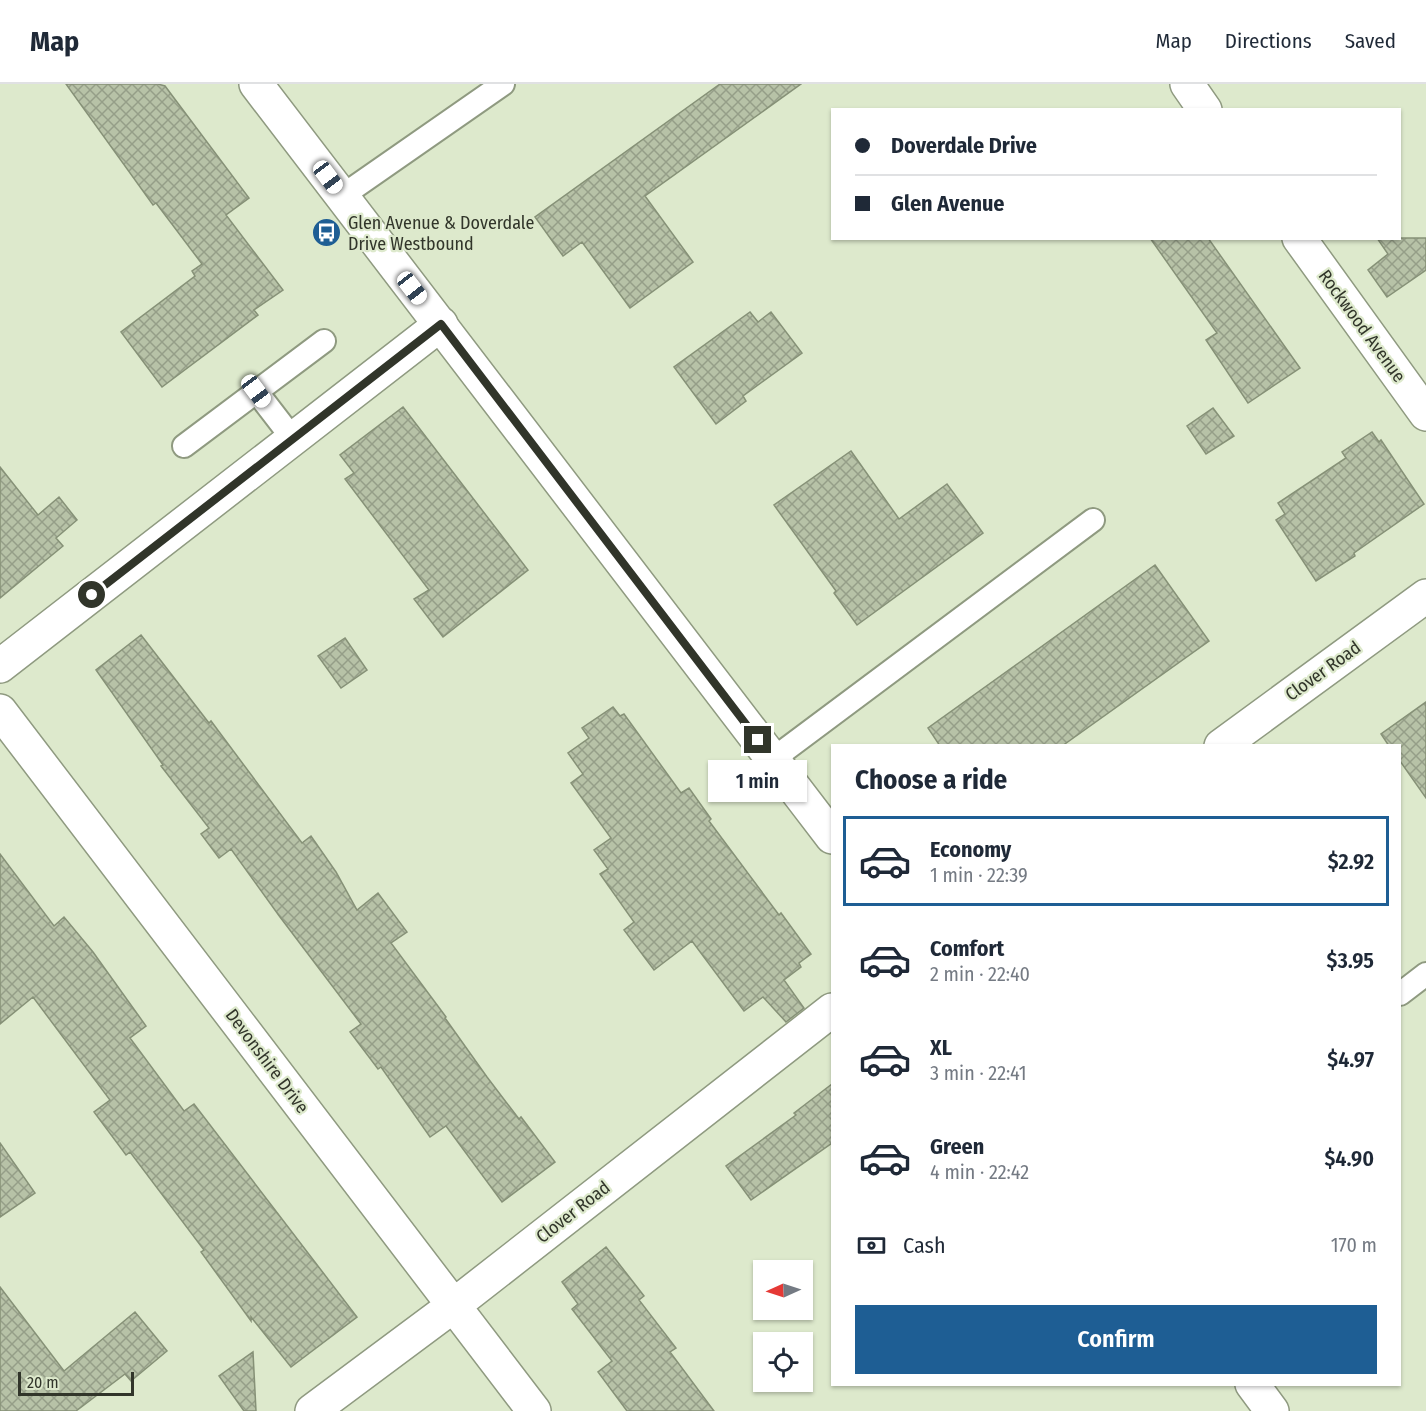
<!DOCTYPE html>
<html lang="en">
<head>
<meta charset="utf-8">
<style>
	:root { --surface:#fff; --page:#f2f2f3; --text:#1f2937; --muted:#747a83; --line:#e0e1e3; --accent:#1e5e94 }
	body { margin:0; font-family:"Fira Sans Condensed",sans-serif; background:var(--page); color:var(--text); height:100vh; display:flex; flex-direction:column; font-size:22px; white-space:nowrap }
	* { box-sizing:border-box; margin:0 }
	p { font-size:20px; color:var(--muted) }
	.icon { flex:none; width:33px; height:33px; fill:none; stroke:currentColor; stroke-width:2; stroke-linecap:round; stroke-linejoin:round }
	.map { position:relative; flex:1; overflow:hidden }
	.drawer { position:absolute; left:831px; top:660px; width:570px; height:642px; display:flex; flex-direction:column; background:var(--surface); border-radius:0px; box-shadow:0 2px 4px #0004 }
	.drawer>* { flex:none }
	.top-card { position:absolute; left:831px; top:24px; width:570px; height:132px; border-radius:0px; box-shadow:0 2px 4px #0004; display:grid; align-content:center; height:132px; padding:0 24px; background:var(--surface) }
	.needle { width:39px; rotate:267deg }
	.controls { position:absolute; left:753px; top:1176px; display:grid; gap:12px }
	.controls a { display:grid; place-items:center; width:60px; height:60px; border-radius:0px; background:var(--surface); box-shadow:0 2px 4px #0004; font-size:30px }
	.scale { position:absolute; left:18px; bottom:15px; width:116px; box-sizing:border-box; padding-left:6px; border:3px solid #31352a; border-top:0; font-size:16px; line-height:21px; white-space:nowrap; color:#31352a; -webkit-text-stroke:4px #dde9cc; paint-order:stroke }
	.end { position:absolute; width:27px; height:27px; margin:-14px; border:8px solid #31352a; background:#fff; box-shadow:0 0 0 3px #fff }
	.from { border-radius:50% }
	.bubble { position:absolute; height:42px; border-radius:0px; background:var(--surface); box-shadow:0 2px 4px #0004; font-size:20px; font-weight:600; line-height:42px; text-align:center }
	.car { position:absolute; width:18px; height:36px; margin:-18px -9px; border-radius:8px; box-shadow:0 0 4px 2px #0007; background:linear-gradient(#fff 24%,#345 0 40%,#fff 0 76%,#345 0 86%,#fff 0) }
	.top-card b { display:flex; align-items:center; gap:21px; height:57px; font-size:22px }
	.top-card b+b { border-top:2px solid var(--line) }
	.top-card i { width:15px; height:15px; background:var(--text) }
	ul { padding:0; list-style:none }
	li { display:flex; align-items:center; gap:18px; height:90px; margin:0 12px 9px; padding:0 12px; border:3px solid transparent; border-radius:0px }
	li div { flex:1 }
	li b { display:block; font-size:22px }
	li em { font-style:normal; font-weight:600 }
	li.on { border-color:var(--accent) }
	li>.icon { width:54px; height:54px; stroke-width:1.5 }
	h2 { padding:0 24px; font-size:27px; line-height:72px }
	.pay { display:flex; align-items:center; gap:15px; height:66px; padding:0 24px; font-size:22px }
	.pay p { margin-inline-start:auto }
	.primary-button { display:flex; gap:12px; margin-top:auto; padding:12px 24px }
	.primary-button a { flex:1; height:69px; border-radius:0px; background:var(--accent); color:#fff; font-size:24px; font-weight:600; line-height:69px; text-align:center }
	header { display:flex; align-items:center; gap:36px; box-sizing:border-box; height:84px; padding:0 30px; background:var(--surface); border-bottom:2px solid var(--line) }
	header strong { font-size:28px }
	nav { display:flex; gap:33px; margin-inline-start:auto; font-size:21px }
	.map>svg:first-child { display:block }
	.building { fill:url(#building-cross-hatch); stroke:#869177; stroke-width:1.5 }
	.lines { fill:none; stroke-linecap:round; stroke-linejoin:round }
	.lane-casing { stroke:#8f9a80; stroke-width:26 }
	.street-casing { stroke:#8f9a80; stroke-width:36 }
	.secondary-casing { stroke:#8f9a80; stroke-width:36 }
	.lane { stroke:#fff; stroke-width:22 }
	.street { stroke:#fff; stroke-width:33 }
	.secondary { stroke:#fff; stroke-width:33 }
	.route { stroke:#31352a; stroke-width:8 }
	.labels { text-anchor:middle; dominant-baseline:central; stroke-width:4.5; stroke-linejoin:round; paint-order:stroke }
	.poi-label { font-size:18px; fill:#31352a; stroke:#dde9cc; text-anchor:start }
	.street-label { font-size:18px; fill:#31352a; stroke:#dde9cc }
</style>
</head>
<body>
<header>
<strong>Map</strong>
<nav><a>Map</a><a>Directions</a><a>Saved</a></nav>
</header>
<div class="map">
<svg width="1426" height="1327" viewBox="0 0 1426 1327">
	<defs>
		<pattern id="building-cross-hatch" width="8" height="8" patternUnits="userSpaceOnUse" patternTransform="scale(1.5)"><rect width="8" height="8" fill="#b7c2a7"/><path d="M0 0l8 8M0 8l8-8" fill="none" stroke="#959e88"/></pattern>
	</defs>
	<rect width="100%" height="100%" fill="#dde9cc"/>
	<path class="building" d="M66,0h92l7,2 84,112 -23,17 57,75 -29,20 4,5 -96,72 -41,-55 74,-56 -3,-5 10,-7 -46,-61 -3,2z
		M720,0h81l-156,112 48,66 -63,46 -48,-66 -19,14 -28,-39z
		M1150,154h58l92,130 -52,35 -42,-63 11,-7z
		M1377,154h49v32l-39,27 -19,-27 20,-16z
		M750,228l8,10 13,-10 31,41 -59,43 3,5 -30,23 -42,-57z
		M403,323l125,163 -85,67 -29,-38 15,-9 -84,-111 9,-6 -14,-18z
		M1213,324l21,28 -28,18 -19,-28z
		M1372,348l7,10 2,-2 43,64 -70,49 1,3 -39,25 -40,-61 9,-6 -7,-11 68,-45 -4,-6z
		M851,367l48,68 48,-35 36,49 -126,92 -23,-32 2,-2 -62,-86z
		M0,383l38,48 21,-18 18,23 -21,18 7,8 -63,52z
		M1155,481l54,76 -147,105h-122l-12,-18z
		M141,551l68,88 2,-2 91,122 9,-7 25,36 21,38 21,-17 29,39 -16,11 55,74 -1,1 42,59 32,42 2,-2 34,45 -53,40 -56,-76 -16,11 -49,-70 -3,2 -28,-37 11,-8 -81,-107 -49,-68 -12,9 -18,-24 8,-6 -48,-62 2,-1 -67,-95z
		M345,554l22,32 -26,18 -23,-32z
		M1426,618v96l-26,-37v-15h-11l-8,-12z
		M613,623l7,9 4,-2 57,79 8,-5 22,31 -2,2 70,94 2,-2 30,41 -12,9 2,4 -17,13 20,28 -18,14 -23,-25 -19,14 -52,-70 -38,29 -30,-40 10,-8 -34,-48 8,-5 -14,-19 17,-12 -40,-55 12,-9 -15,-21 21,-15 -7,-10z
		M0,770l54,72 10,-9 29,35 53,74 -16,12 54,73 10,-7 163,213 -66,50 -40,-50v4l-50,-69 3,-2 -74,-98 -4,3 -32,-43 16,-12 -77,-103 -33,27z
		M832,1000v59l-81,57 -25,-34 70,-51 -2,-2z
		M0,1059l35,50 -35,24z
		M606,1163l38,49 -5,4 37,48 -6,4 44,59h-87l-29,-39 14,-11 -40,-52 6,-5 -16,-22z
		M0,1203l64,84 71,-59 32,39 -36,30 -6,-7 -49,37h-76z
		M253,1268l3,59h-12l-25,-35z"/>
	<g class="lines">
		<defs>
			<path id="lane" d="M342,112l161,-112
				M256,307l37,48
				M184,362l140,-105
				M773,675l320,-239
				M1400,910l26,-20"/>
			<path id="street" d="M1187,0l18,26
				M1299,154l127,176
				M0,582l441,-342
				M0,627l534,700
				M1221,662l205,-150
				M312,1327l141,-105 379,-296"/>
			<path id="secondary" d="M256,0l576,753
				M1252,1300l20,27"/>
		</defs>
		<use href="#lane" class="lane-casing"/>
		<use href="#street" class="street-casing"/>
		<use href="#secondary" class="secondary-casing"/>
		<use href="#lane" class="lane"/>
		<use href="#street" class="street"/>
		<use href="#secondary" class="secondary"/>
	</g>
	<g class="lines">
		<path class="route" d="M92,511l349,-271 317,416"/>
	</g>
	<defs>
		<symbol id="bus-disc" viewBox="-11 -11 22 22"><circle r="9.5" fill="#1e5e94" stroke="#dde9cc"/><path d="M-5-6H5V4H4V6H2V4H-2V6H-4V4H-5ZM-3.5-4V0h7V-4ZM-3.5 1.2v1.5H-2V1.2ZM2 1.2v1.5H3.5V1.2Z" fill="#fff"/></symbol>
	</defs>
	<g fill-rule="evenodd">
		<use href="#bus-disc" x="310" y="132" width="33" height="33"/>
	</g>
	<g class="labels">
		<g class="poi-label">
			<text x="348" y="139">Glen Avenue &amp; Doverdale<tspan x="348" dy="21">Drive Westbound</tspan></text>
		</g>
		<g class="street-label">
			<text transform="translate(1362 242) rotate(54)">Rockwood Avenue</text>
			<text transform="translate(1323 587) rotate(-36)">Clover Road</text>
			<text transform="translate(267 977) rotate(53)">Devonshire Drive</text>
			<text transform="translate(573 1128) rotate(-38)">Clover Road</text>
		</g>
	</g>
</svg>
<div class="controls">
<a><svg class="needle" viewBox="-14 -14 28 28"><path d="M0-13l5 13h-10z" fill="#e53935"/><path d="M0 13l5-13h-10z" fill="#747a83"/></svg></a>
<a><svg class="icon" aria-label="locate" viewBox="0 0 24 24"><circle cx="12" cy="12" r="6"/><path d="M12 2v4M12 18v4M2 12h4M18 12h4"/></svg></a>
</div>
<div class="scale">20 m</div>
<i class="end from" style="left:92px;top:511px"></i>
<i class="end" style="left:758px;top:656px"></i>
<div class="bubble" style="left:708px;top:676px;width:99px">1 min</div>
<i class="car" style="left:328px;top:93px;rotate:143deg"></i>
<i class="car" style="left:412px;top:204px;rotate:142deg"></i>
<i class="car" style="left:256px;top:307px;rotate:143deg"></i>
<div class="top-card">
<b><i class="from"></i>Doverdale Drive</b>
<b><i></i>Glen Avenue</b>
</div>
<section class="drawer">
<h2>Choose a ride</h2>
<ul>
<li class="on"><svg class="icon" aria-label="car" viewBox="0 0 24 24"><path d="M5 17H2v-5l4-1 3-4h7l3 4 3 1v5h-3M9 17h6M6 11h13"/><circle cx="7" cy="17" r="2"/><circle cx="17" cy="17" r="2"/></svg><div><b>Economy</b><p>1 min · 22:39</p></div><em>$2.92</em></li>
<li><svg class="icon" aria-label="car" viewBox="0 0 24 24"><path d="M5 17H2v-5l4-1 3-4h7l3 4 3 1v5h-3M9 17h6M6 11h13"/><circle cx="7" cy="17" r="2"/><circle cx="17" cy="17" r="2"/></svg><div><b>Comfort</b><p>2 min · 22:40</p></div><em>$3.95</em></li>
<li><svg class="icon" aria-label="car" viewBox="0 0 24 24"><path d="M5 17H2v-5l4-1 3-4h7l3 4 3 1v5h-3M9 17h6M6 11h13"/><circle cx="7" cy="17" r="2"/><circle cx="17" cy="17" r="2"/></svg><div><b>XL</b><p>3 min · 22:41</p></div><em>$4.97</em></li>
<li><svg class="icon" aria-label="car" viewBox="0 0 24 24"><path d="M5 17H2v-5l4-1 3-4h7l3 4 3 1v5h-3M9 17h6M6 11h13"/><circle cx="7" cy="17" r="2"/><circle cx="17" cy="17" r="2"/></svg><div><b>Green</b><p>4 min · 22:42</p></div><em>$4.90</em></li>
</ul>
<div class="pay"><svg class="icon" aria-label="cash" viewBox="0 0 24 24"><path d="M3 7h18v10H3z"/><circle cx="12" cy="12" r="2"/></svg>Cash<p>170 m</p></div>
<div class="primary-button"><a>Confirm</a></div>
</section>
</div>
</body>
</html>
